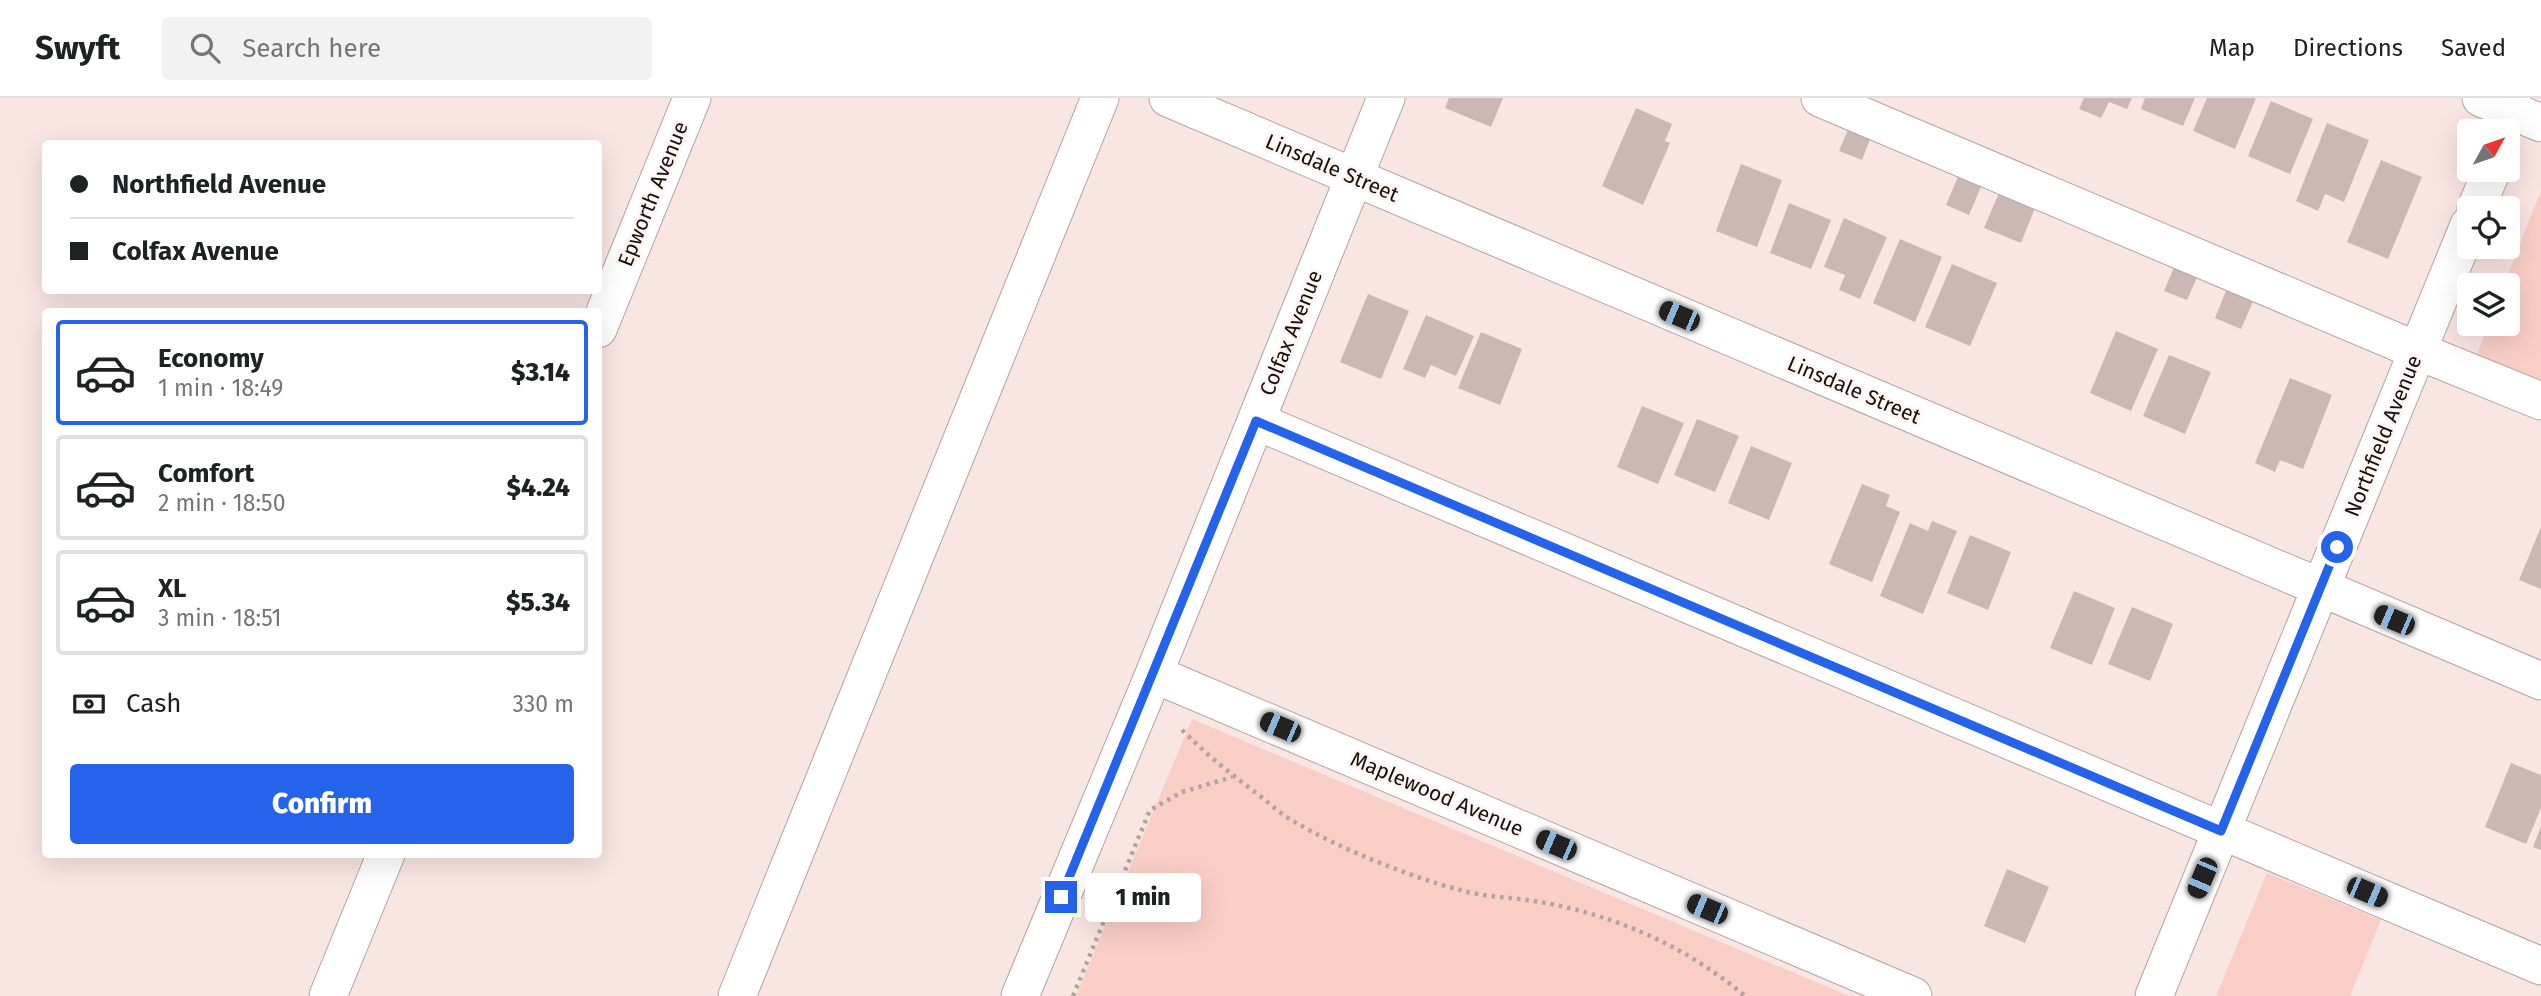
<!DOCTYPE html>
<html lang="en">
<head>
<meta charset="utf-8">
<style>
	:root { --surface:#fff; --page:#f2f2f2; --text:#202124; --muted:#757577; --line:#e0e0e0; --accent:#2563eb }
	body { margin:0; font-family:"Fira Sans",sans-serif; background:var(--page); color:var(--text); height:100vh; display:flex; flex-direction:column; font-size:26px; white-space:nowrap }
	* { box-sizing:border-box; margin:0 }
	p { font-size:23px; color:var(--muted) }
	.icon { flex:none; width:38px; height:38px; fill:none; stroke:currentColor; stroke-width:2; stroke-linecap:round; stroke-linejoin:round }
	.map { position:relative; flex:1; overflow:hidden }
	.sheet { position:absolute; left:42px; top:210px; width:560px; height:550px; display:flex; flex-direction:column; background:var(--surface); border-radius:7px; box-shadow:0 7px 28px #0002 }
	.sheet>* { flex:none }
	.banner { position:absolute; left:42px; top:42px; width:560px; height:154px; border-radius:7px; box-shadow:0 7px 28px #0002; display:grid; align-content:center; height:154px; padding:0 28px; background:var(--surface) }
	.needle { width:46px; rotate:50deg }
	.controls { position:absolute; left:2457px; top:21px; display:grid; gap:14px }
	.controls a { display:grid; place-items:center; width:63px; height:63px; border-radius:7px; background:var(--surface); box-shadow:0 7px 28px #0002; font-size:35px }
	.end { position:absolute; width:32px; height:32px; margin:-16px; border:9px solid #2563eb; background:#fff; box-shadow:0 0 0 4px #fff }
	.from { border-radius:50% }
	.bubble { position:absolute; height:49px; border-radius:7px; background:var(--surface); box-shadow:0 7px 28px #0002; font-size:23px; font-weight:800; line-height:49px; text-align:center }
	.car { position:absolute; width:21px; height:42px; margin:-21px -10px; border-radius:9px; box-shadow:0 0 5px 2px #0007; background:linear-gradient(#222 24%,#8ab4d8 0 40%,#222 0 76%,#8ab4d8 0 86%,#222 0) }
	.banner b { display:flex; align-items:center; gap:24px; height:66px; font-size:26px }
	.banner b+b { border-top:2px solid var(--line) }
	.banner i { width:18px; height:18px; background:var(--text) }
	ul { padding:12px 0 0; list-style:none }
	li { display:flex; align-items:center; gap:21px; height:105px; margin:0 14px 10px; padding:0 14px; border:4px solid var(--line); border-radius:7px }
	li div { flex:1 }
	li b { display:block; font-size:26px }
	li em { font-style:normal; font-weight:800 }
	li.current { border-color:var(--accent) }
	li>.icon { width:63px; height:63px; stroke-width:1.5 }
	.pay { display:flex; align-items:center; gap:18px; height:77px; padding:0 28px; font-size:26px }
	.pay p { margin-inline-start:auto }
	.primary-button { display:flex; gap:14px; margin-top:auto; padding:14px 28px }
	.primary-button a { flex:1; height:80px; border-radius:7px; background:var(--accent); color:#fff; font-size:28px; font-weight:800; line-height:80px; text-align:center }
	header { display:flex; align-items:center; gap:42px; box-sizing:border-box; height:98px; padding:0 35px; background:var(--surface); border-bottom:2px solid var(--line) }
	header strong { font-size:33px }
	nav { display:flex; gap:38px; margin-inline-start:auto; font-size:24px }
	.search { width:490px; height:63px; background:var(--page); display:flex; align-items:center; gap:18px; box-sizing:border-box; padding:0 24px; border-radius:7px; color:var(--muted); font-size:26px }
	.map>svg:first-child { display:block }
	.green { fill:#f9cec7 }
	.building { fill:#cbb8b4 }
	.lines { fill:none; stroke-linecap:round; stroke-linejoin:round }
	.minor-casing { stroke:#b5a39f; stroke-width:39 }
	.path { stroke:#b3a3a0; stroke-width:4.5; stroke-dasharray:3.5 5; stroke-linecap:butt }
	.minor { stroke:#fff; stroke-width:37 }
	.route { stroke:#2563eb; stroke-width:9 }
	.labels { text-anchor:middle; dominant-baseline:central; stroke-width:6; stroke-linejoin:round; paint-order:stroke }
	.street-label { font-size:21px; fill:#150e0d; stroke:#fef6f4 }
</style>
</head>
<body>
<header>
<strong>Swyft</strong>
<div class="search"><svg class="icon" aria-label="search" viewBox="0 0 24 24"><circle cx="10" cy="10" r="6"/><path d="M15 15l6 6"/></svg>Search here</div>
<nav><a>Map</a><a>Directions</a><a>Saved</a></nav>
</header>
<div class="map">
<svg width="2541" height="898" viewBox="0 0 2541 898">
	<rect width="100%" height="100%" fill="#f9e5e2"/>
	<path class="green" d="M2541,92v199l-67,-28 15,-37h19v-39h-4z
		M1192,621l657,277h-773z
		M2267,775l114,47 -31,76h-134z"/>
	<path class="building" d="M1449,0h54l-12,29 -46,-19z
		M2084,0h48l-5,11 -18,-7 -8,16 -22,-9z
		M2145,0h50l-12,28 -42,-17z
		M2207,0h49l-21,51 -42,-18z
		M2271,3l42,18 -23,55 -42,-18z
		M1636,10l36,16 -7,17 5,2 -27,62 -41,-19z
		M2327,25l42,17 -25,62 -19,-8 -7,17 -22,-10z
		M1850,27l22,9 -10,26 -23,-9z
		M2381,62l41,17 -34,82 -41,-17z
		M1741,66l41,16 -25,67 -41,-16z
		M1960,74l23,10 -14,33 -23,-10z
		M2001,90l36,15 -16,40 -37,-15z
		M1789,105l42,17 -20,49 -41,-16z
		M1844,120l43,19 -27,62 -21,-9 6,-15 -21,-8z
		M1900,141l42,18 -27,65 -42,-19z
		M2178,160l23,10 -14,32 -23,-9z
		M1952,166l45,19 -27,63 -45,-19z
		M2228,188l27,11 -14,32 -26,-11z
		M1368,196l41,17 -28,68 -41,-17z
		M1426,217l48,21 -18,40 -25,-11 -6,13 -22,-9z
		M2116,233l42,18 -27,62 -41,-18z
		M1481,234l41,17 -22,56 -42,-17z
		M2169,257l42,17 -26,62 -42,-18z
		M2290,280l42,17 -29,74 -23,-9 -5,12 -20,-9z
		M1642,308l42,17 -26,61 -41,-17z
		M1697,321l42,17 -24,56 -41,-17z
		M1751,348l41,17 -23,57 -41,-17z
		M1862,386l28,11 -4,11 14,6 -28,70 -43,-18z
		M1932,423l25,10 -34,83 -43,-18 30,-73 18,8z
		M2541,429v62l-22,-9z
		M1970,437l41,17 -23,58 -41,-17z
		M2074,493l41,17 -23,57 -42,-17z
		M2132,509l41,17 -23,57 -42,-17z
		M2511,665l30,12v33l-15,36 -41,-17z
		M2541,728v24l-8,-3z
		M2007,771l42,18 -24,56 -41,-17z"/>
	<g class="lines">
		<defs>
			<path id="minor" d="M1168,0l1373,583
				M1820,0l598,253 123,50
				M2481,0l60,25
				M2476,110l16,-38
				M598,231l94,-231
				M1256,323l1285,545
				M1154,576l759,322
				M328,898l58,-142
				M737,898l363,-898
				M1020,898l134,-322 232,-576
				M2154,898l315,-771"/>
		</defs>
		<use href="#minor" class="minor-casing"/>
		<path class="path" d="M1182,632c24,24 50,45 77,65 11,9 22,19 34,26 47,28 115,55 167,69 24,7 50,7 74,11 77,12 152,45 211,95
			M1073,898l77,-186 32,-18 50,-15"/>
		<use href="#minor" class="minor"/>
	</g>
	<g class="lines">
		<path class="route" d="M1061,799l195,-476 965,410 116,-284"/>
	</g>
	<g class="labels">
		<g class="street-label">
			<text transform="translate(1332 70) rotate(23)">Linsdale Street</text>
			<text transform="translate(653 96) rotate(-68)">Epworth Avenue</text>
			<text transform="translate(1291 235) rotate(-68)">Colfax Avenue</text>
			<text transform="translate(1854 292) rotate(23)">Linsdale Street</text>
			<text transform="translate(2383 338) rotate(-68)">Northfield Avenue</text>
			<text transform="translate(1437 696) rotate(23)">Maplewood Avenue</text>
		</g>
	</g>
</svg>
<div class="controls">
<a><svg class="needle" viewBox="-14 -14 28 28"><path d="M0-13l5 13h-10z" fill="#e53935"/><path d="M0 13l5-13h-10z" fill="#757577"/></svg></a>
<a><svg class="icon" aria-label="locate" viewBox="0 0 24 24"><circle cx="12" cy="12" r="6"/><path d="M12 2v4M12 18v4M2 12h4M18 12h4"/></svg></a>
<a><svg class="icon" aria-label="layers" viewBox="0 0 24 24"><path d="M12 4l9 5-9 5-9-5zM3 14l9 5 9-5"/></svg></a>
</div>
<i class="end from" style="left:2337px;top:449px"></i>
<i class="end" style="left:1061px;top:799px"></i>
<div class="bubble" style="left:1085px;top:775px;width:116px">1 min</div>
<i class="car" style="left:1679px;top:218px;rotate:293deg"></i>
<i class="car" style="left:2394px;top:522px;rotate:293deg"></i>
<i class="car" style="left:1280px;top:629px;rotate:293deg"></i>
<i class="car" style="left:1556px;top:747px;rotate:293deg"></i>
<i class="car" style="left:2202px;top:780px;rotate:203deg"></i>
<i class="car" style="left:2367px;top:794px;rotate:113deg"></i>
<i class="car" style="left:1707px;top:811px;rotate:293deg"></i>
<div class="banner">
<b><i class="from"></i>Northfield Avenue</b>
<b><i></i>Colfax Avenue</b>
</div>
<section class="sheet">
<ul>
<li class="current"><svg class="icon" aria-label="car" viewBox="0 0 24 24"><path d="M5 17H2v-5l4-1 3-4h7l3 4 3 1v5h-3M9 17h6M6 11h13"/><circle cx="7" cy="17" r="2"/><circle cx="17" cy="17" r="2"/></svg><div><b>Economy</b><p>1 min · 18:49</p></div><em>$3.14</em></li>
<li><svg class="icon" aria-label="car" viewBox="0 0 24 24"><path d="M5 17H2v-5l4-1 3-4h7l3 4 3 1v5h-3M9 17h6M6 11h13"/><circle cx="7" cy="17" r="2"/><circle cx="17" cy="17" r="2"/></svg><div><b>Comfort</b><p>2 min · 18:50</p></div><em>$4.24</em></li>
<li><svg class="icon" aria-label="car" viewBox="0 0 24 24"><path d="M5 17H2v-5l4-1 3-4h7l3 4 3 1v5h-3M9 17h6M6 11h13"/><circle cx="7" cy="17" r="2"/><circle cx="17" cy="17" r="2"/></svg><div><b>XL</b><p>3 min · 18:51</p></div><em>$5.34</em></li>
</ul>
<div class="pay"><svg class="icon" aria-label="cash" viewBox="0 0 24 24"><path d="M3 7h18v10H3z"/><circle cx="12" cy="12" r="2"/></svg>Cash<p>330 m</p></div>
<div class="primary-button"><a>Confirm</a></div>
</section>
</div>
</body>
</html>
